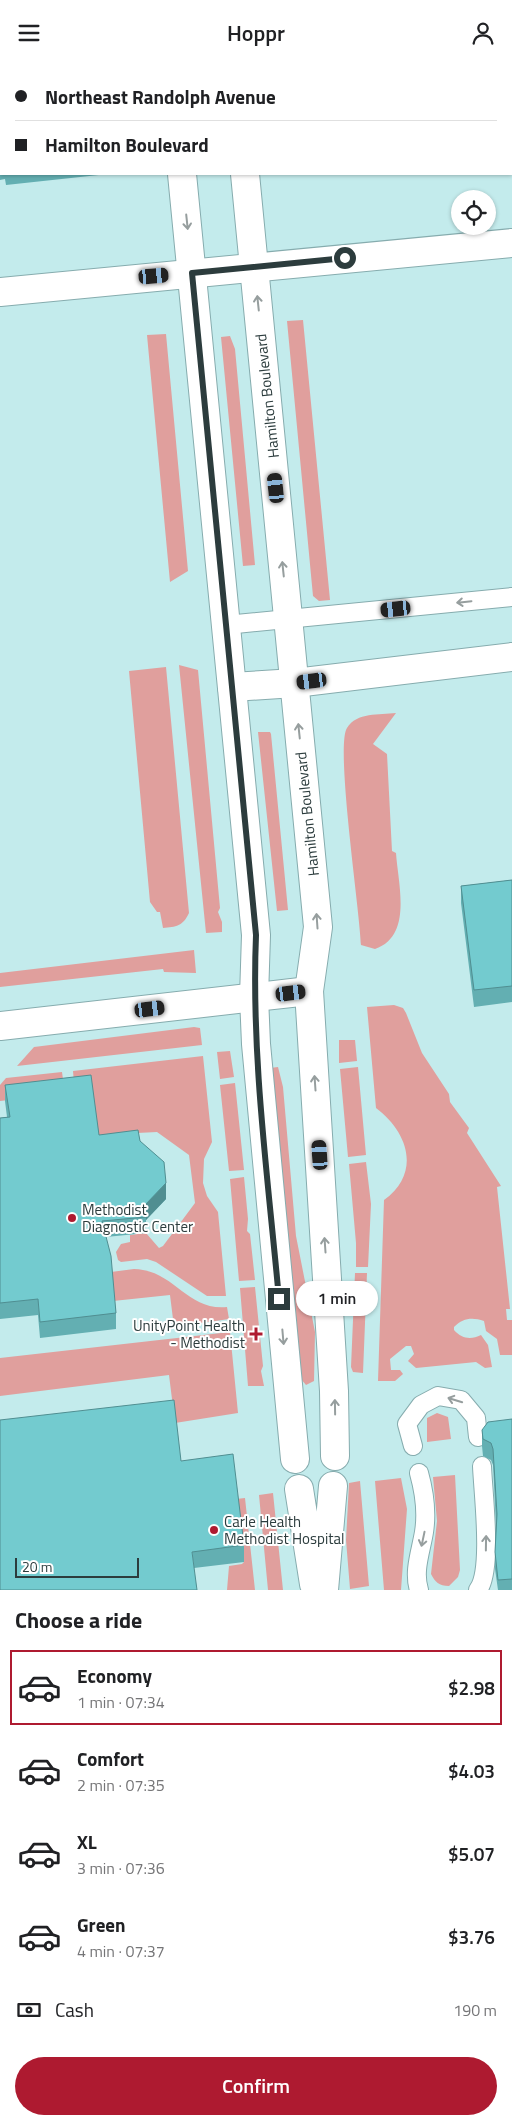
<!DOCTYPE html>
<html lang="en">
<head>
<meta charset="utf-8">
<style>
	:root { --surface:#fff; --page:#f6f6f6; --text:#202124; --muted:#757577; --line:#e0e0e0; --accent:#ae1a30 }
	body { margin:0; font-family:"Titillium Web",sans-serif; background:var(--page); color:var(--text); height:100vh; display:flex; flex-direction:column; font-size:19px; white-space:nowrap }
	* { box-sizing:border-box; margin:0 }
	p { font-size:16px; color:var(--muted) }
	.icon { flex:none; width:28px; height:28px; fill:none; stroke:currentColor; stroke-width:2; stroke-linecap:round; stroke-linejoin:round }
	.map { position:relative; height:1525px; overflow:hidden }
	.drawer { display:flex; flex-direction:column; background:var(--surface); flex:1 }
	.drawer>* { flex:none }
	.top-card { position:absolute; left:0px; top:0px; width:512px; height:110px; box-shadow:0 1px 4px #0004; display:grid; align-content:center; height:110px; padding:0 15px; background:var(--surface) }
	.buttons { position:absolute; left:451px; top:125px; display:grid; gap:10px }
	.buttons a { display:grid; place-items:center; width:45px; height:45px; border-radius:50%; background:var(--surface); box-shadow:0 1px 4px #0004; font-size:25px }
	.scale { position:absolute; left:15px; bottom:12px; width:124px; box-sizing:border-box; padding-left:5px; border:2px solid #2c3c3d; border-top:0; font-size:14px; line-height:18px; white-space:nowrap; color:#2c3c3d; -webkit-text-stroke:4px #fff; paint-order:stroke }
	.end { position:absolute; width:22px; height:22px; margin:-11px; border:6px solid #2c3c3d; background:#fff; box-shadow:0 0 0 2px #fff }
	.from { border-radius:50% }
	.bubble { position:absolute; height:35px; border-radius:18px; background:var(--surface); box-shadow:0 1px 4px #0004; font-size:16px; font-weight:600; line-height:35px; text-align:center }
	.car { position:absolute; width:15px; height:30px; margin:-15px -8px; border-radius:6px; box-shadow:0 0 4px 1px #0007; background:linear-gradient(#222 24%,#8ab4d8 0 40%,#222 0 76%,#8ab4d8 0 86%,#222 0) }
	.top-card b { display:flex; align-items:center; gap:18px; height:48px; font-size:19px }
	.top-card b+b { border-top:1px solid var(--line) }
	.top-card i { width:12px; height:12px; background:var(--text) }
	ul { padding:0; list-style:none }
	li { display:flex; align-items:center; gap:15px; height:75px; margin:0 10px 8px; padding:0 5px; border:2px solid transparent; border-radius:0px }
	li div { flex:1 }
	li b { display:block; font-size:19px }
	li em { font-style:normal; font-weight:600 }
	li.current { border-color:var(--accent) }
	li>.icon { width:45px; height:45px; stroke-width:1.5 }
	h2 { padding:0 15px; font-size:22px; line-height:60px }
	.pay { display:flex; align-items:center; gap:12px; height:55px; padding:0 15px; font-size:19px }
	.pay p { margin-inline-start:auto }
	.action { display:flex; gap:10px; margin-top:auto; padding:10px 15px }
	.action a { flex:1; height:58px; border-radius:30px; background:var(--accent); color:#fff; font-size:20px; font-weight:600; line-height:58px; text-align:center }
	header { display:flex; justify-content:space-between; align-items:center; height:65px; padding:0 15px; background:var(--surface); font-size:22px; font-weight:600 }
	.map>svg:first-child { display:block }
	.green { fill:#e09f9d }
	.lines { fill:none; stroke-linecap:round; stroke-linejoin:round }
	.service-casing { stroke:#86acae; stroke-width:20 }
	.minor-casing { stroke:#86acae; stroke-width:30 }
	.tertiary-casing { stroke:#86acae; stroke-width:30 }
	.service { stroke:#fff; stroke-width:18 }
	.minor { stroke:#fff; stroke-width:28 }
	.tertiary { stroke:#fff; stroke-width:28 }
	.wall { fill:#63afb2 }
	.shaded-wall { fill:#508e91 }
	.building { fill:#73cbcf; stroke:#508e91 }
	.oneway { stroke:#969e9e }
	.route { stroke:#2c3c3d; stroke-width:6 }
	.poi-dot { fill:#ae1a30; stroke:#fff; stroke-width:2 }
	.labels { text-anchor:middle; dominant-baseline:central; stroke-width:4; stroke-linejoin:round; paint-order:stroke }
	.street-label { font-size:15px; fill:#2c3c3d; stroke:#fff }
	.poi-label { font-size:15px; fill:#2c3c3d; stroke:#fff; text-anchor:start }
</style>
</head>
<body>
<header><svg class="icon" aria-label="menu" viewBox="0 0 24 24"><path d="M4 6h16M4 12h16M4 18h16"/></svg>Hoppr<svg class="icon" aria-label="person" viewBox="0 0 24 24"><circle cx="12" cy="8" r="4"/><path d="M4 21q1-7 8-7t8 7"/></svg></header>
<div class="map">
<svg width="512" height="1525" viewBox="0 0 512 1525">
	<rect width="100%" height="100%" fill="#c3ebec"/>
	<path class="green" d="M303,255l27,280 -11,1 -6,-5 -26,-275z
		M166,269l22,237 -18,11 -23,-247z
		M230,271l5,13 20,216 -12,1 -22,-229z
		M179,600l19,5 22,238 -2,4 4,10v10l-16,1z
		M166,602l23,246c-6,13 -13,14 -26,15l-3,-16h-3l-7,-10 -21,-231z
		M396,648l-23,31 14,10 5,97 4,2c2,31 17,83 -21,96l-14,-4c-1,-34 -26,-199 -14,-217 10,-16 32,-13 49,-15z
		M258,667h12l1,2 17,176 -11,1z
		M194,885l2,23 -32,-1 -1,-3 -163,18v-14z
		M394,940l9,3 3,5 16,40 27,41 1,8 19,26 -2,5 34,53 -4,1 13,122h-4l1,11h5v35h-12l-3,-16 -11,-8 -2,-10c-12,-4 -21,-3 -30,6v3c8,9 17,10 27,5l7,10 4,22 -7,1 -9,-6 -60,6 -8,-7 6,-7 -3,-8h-5l-16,13 1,11h9l3,4 -8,7h-17l6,-181c37,-27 25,-67 -8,-92l-9,-101z
		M194,962l6,1 2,17 -185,21 17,-19z
		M339,975h16l2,21 -18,2z
		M230,986l4,26 -14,2 -3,-27z
		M203,991l9,86 -8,17 -1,24 4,13 11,16 8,84h-19l-51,-34 -9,-3 -26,3 -3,-2 -2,-8 5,-8 9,-2v-7l16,-2 13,15 4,-2 32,-43 -6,-48 -32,-23 -20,1 -35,17 -28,-67 -1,-12z
		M278,1002l5,20 13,149 19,96 -1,49 -8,4 -5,-6 -31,-311z
		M358,1002l8,88 -18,2 -8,-88z
		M62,1007l3,22 -65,7v-16l6,-7z
		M235,1018l9,87 -15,1 -9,-86z
		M366,1097l5,42 -3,63h-12v-24l-7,-79z
		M244,1112l4,42 -1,12 3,3 5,46 -16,1 -9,-102z
		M134,1204c41,1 52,42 93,38l2,12 -55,8 -4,-32 -57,6 -2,-29z
		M355,1208h12l-4,100 -10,-1 -2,-5z
		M255,1222l8,79 -2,5 3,15h-16l-8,-98z
		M230,1267l8,81 -63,10 -6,-48 -169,21v-38z
		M437,1348l11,4 3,22 -24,3v-24z
		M455,1410l5,95 -2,7 -9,9c-10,0 -14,-4 -18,-12l6,-53 -4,-44z
		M401,1413l6,31 -6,81h-17l-9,-109z
		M360,1416l9,105 -19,3 -4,-49 3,-57z
		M273,1428l10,97h-15l-9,-95z
		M245,1433l10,92h-28l2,-24 13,-2 2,-2 -8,-63z"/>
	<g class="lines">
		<defs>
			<path id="service" d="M226,560l286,-28
				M413,1381l-6,-22 14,-19 17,-9 23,4 15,18 2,19
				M419,1525c-6,-19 2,-39 5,-58 3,-19 0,-41 -5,-59
				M478,1525c15,-20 5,-97 4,-124"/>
			<path id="minor" d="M0,227l512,-49
				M232,622l63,-4 217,-26
				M0,961l309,-35"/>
			<path id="tertiary" d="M171,0v1
				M234,0v1
				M182,109l74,761 -2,62 2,47 39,415
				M245,109l73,753 -9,64 25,400 1,65
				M299,1424l15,95
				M324,1525l9,-104"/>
		</defs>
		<use href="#service" class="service-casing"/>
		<use href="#minor" class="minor-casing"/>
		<use href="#tertiary" class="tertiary-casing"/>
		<use href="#service" class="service"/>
		<use href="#minor" class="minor"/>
		<use href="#tertiary" class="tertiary"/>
	</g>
	<path class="wall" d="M0,0l1,1v108h107l-102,11 -1,-6 -5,1z
		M322,0h190v54h-1v-53h-189z
		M512,815v122l-38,5 -13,-104v-17z
		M5,1020l94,50 41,6 26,58 -20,21v13l-40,4 10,76v16l-76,9 -2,-23 -38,4v-201l7,-1 -2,-16z
		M512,1354v171h-14l-3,-21 1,-44 -3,-60 -2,-5 -8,-4 -1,-10v-16z
		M181,1396l63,84v17l-50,6z"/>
	<path class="shaded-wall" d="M166,1118v16l-20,21 -1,-15z"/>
	<path class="building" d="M0,0h64v1h-63v99h-1z
		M323,0h189v39h-1v-38h-188z
		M512,815v106l-38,4 -13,-104z
		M91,1010l8,60 39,-5 2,11 24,21 2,21 -21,22 1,12 -44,4 9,35 5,57 -76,9 -2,-23 -38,4v-185l10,-1 -5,-32z
		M174,1335l7,61 52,-7 11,91 -52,7 5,38h-197v-170z
		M512,1354v160l-14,1 -3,-28 2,-38 -4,-65 -2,-6 -8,-4 -1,-9 6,-8z"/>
	<defs><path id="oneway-shaft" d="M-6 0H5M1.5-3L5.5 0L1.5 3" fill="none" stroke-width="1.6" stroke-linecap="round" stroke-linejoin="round" transform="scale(1.25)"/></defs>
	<g class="oneway">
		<use href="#oneway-shaft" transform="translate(187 157) rotate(84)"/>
		<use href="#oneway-shaft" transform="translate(258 238) rotate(-96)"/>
		<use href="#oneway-shaft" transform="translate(283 504) rotate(-96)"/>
		<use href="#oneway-shaft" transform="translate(464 537) rotate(174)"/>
		<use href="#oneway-shaft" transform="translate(299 666) rotate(-96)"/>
		<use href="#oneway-shaft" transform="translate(317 856) rotate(-94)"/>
		<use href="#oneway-shaft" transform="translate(315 1018) rotate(-94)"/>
		<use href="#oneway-shaft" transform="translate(325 1180) rotate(-94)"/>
		<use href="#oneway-shaft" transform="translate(283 1272) rotate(85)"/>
		<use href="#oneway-shaft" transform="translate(455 1335) rotate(-163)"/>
		<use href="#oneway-shaft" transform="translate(335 1342) rotate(-91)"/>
		<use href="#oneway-shaft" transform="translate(423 1474) rotate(102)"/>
		<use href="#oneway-shaft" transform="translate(486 1478) rotate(-89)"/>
	</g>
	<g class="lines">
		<path class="route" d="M279,1234c-11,-121 -28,-243 -23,-364l-64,-662 153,-15"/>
	</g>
	<g class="poi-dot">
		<circle cx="72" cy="1153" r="5"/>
		<path d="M253.5 1261.5h5v5h5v5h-5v5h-5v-5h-5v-5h5z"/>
		<circle cx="214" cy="1465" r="5"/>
	</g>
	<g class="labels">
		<g class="street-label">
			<text transform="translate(267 331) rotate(-96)">Hamilton Boulevard</text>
			<text transform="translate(307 749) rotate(-96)">Hamilton Boulevard</text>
		</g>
		<g class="poi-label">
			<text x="82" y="1144">Methodist<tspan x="82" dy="17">Diagnostic Center</tspan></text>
			<text x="245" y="1260" text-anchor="end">UnityPoint Health<tspan x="245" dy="17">- Methodist</tspan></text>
			<text x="224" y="1456">Carle Health<tspan x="224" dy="17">Methodist Hospital</tspan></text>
		</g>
	</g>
</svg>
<div class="buttons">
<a><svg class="icon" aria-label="locate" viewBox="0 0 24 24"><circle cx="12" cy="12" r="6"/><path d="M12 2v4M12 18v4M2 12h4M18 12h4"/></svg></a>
</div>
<div class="scale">20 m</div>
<i class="end from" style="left:345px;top:193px"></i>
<i class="end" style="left:279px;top:1234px"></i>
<div class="bubble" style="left:296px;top:1216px;width:82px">1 min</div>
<i class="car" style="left:154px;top:211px;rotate:85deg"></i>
<i class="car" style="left:276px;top:423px;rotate:354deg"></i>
<i class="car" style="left:396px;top:544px;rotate:264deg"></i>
<i class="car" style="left:312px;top:616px;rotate:263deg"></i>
<i class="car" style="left:291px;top:928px;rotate:83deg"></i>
<i class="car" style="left:150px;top:944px;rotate:83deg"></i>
<i class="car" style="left:320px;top:1090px;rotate:356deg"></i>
<div class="top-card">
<b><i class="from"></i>Northeast Randolph Avenue</b>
<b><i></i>Hamilton Boulevard</b>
</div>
</div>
<section class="drawer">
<h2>Choose a ride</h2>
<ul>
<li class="current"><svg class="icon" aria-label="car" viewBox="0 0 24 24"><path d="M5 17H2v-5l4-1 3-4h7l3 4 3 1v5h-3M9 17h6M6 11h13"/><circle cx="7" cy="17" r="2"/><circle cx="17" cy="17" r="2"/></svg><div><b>Economy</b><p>1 min · 07:34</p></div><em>$2.98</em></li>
<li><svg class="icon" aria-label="car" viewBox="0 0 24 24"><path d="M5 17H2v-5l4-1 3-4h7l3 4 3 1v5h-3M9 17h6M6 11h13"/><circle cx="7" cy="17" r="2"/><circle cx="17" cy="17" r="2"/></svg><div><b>Comfort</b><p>2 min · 07:35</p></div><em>$4.03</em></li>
<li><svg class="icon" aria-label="car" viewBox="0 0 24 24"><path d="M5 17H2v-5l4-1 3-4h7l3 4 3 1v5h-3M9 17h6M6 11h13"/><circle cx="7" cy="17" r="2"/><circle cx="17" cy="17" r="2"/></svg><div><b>XL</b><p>3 min · 07:36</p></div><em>$5.07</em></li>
<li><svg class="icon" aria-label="car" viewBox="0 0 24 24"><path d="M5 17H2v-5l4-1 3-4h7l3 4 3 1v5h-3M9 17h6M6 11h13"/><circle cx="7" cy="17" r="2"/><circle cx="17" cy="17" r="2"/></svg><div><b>Green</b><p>4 min · 07:37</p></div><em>$3.76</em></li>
</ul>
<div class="pay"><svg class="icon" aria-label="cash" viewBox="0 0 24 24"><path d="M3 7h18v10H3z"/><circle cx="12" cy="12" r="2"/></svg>Cash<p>190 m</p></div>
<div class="action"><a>Confirm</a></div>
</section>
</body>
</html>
